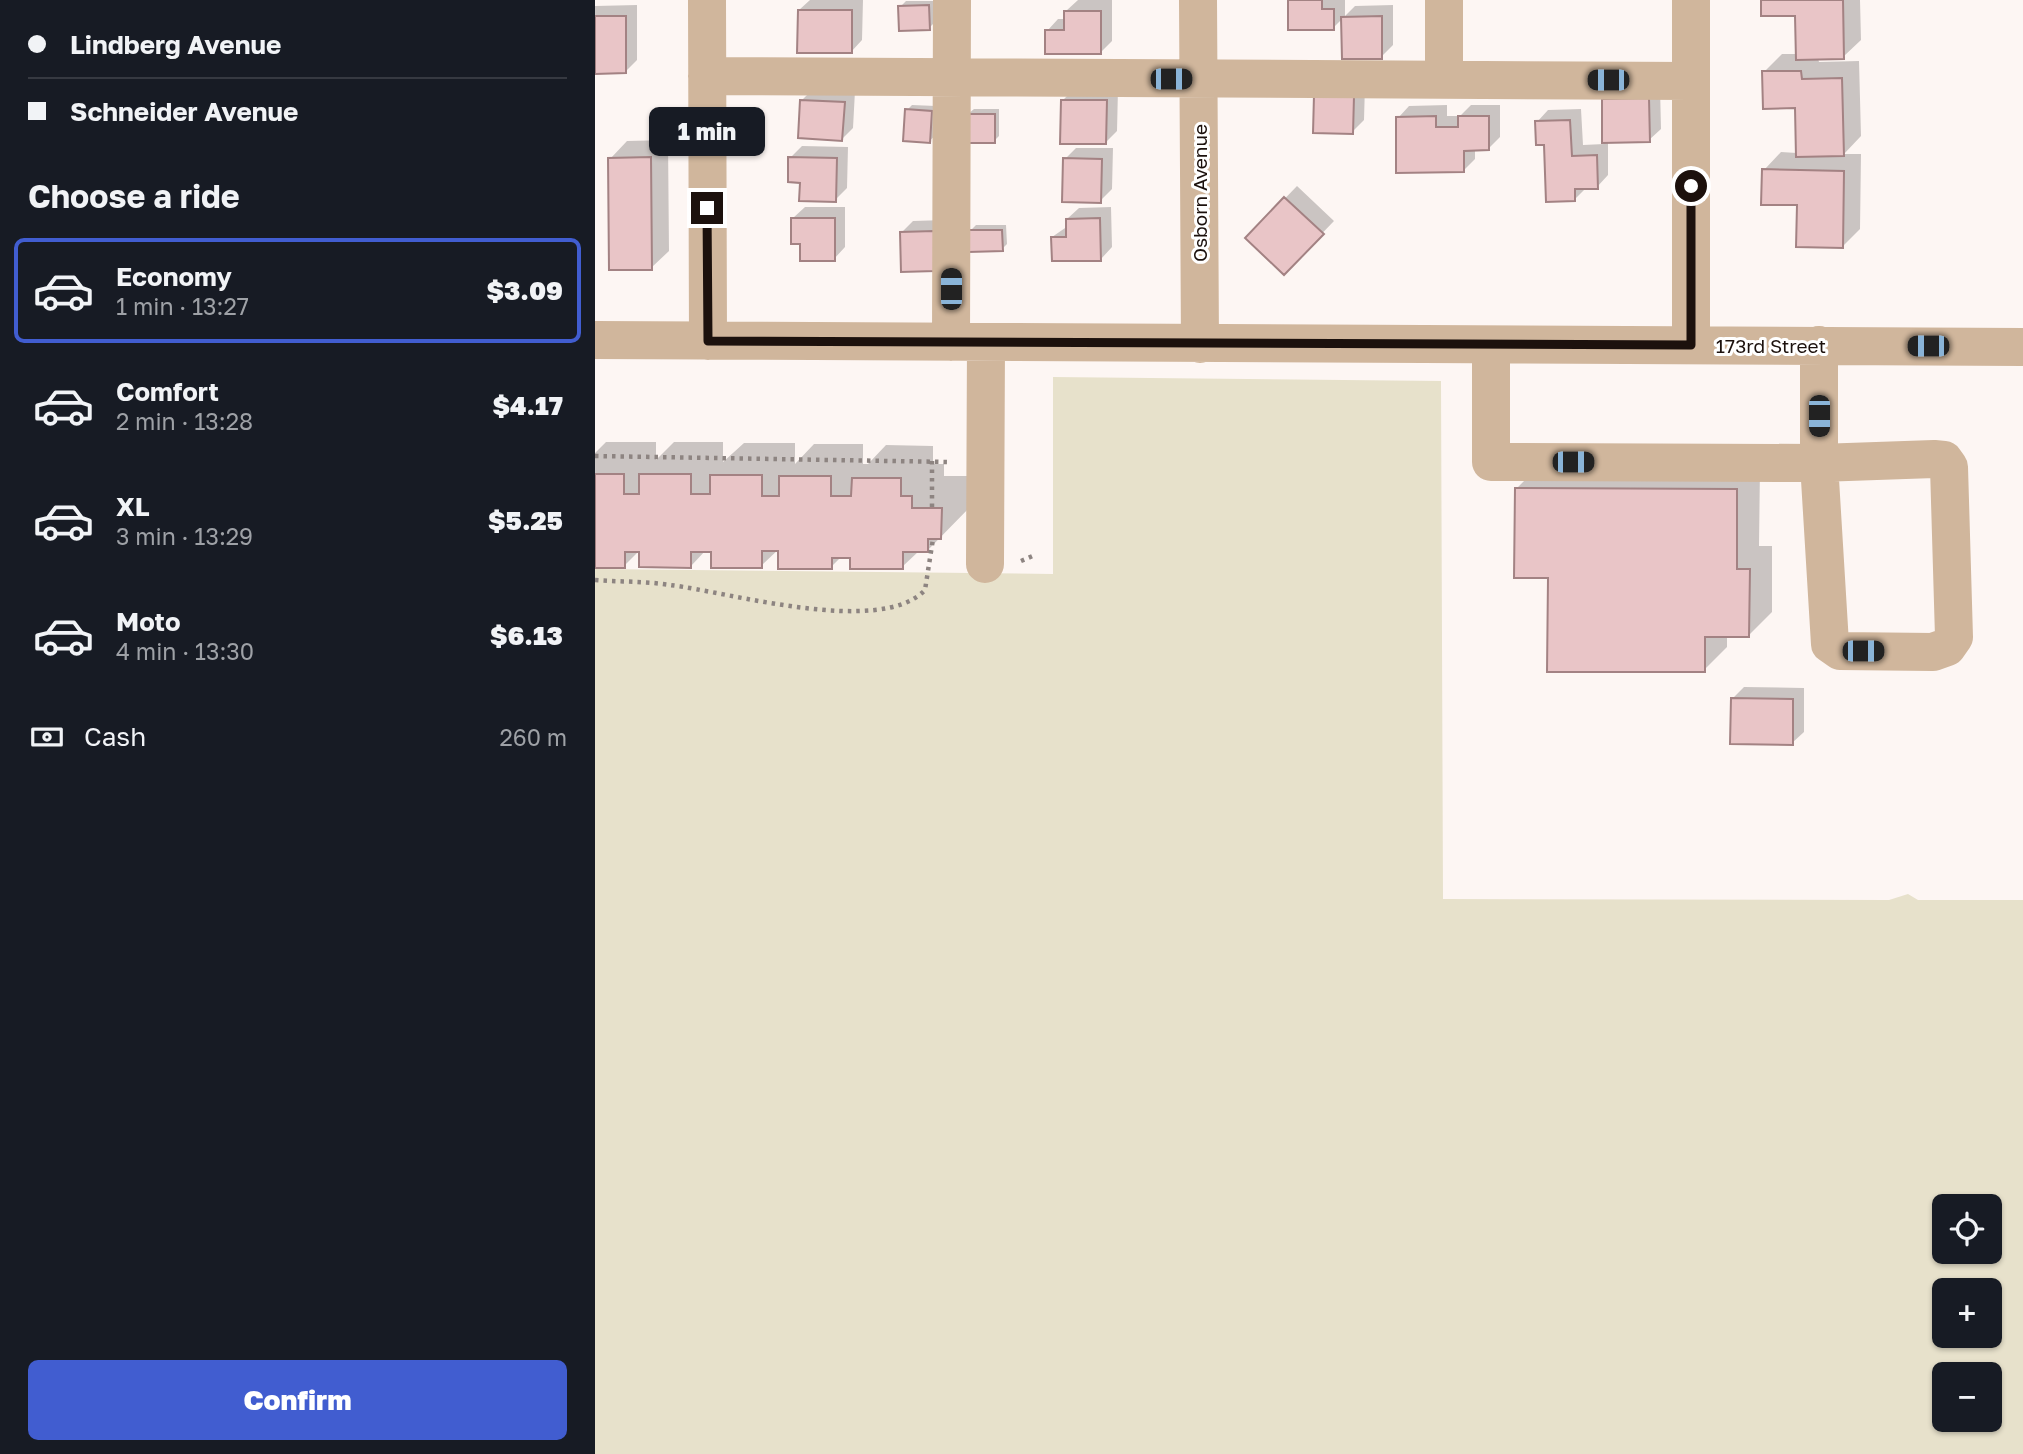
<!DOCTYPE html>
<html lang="en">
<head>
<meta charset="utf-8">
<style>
	:root { --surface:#171b24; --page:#20242c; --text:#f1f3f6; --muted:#9ea1a6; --line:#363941; --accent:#415dd0 }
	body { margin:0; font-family:"Golos Text",sans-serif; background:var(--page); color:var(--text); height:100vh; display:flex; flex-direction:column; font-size:26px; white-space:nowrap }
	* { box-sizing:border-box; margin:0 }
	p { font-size:23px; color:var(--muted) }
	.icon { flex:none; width:38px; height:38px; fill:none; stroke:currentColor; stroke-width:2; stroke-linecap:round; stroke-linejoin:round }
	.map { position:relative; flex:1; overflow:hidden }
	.side { display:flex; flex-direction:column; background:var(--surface); width:595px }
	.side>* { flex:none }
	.hud { display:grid; align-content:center; height:154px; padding:0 28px; background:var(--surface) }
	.controls { position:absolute; left:1337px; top:1194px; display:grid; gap:14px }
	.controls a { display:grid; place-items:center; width:70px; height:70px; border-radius:10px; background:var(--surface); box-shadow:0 2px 5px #0004; font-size:35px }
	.end { position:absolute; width:32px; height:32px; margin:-16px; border:9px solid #1c110d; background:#fff; box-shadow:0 0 0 4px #fff }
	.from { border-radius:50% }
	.bubble { position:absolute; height:49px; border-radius:10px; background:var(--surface); box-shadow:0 2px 5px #0004; font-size:23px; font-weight:800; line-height:49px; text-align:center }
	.car { position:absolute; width:21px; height:42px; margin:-21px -10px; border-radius:9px; box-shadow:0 0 5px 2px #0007; background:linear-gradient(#222 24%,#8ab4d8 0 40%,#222 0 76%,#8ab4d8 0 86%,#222 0) }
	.hud b { display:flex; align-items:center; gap:24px; height:66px; font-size:26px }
	.hud b+b { border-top:2px solid var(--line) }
	.hud i { width:18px; height:18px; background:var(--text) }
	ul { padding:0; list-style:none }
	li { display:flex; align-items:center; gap:21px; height:105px; margin:0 14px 10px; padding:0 14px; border:4px solid transparent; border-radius:10px }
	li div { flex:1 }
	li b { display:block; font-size:26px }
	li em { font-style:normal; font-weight:800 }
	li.selected { border-color:var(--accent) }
	li>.icon { width:63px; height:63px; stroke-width:1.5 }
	h2 { padding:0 28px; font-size:32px; line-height:84px }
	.pay { display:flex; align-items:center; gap:18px; height:77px; padding:0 28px; font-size:26px }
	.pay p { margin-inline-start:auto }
	.action { display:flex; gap:14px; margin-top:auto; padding:14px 28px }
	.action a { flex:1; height:80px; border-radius:10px; background:var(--accent); color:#fff; font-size:28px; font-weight:800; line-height:80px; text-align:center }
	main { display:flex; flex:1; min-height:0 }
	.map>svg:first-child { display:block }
	.green { fill:#e7e1cb; fill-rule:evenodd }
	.shadow { fill:#0003 }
	.building { fill:#e9c5c7; stroke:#a38283; stroke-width:2 }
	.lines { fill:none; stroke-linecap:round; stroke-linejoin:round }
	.path { stroke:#8d8481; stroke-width:4.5; stroke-dasharray:3.5 5; stroke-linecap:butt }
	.minor { stroke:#d0b69c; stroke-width:38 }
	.route { stroke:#1c110d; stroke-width:9 }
	.labels { text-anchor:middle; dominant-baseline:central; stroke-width:6; stroke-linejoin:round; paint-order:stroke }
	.street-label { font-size:19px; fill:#1c110d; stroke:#fff }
</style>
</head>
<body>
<main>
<section class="side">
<div class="hud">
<b><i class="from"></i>Lindberg Avenue</b>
<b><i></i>Schneider Avenue</b>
</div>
<h2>Choose a ride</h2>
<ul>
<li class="selected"><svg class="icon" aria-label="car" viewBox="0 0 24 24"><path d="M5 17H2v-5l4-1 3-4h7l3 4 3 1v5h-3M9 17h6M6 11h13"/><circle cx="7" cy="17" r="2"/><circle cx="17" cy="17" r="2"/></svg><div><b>Economy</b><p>1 min · 13:27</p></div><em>$3.09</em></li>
<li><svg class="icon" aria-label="car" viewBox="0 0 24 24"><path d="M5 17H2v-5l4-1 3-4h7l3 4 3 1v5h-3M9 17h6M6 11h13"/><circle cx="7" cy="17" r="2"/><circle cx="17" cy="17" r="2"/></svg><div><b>Comfort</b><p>2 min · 13:28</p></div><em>$4.17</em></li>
<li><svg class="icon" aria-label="car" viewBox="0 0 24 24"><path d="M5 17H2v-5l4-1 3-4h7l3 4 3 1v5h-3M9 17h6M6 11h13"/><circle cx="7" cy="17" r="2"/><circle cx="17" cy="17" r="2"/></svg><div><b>XL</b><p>3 min · 13:29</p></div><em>$5.25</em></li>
<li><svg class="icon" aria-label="car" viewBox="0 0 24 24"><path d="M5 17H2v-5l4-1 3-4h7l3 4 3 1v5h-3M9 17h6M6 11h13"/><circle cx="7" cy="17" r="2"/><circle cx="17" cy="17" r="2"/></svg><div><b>Moto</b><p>4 min · 13:30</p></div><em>$6.13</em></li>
</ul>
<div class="pay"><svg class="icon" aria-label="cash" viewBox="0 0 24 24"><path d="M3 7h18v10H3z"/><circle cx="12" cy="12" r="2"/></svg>Cash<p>260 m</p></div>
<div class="action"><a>Confirm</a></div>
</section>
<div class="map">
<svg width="1428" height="1454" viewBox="0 0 1428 1454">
	<rect width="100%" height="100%" fill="#fdf6f3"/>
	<path class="green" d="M458,377l388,4 2,518 446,1 19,-6 10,6h105v554h-1428v-885l458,5zM1349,1206h46v45h-46zM1349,1290h46v45h-46zM1349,1374h46v45h-46z"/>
	<path class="shadow" d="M215,0h53l-1,40 -11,12 -52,-42z
		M483,0h34v41l-12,12 -53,-22 11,-12h8v-8z
		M695,0h55v16l10,-10 38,-1v40l-12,12 -38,-39 -10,10z
		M1167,0h98l1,40 -18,17 -25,1 1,4 40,-1 2,75 -17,18h17l-1,75 -18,18 -78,-77 17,-18 16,1v-47l-33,-34 18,-18h16l-1,-40z
		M311,1h28v22l-5,5 -29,-21z
		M42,5v55l-11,11 -31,1v-66z
		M732,84l38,1 -1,35 -12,12z
		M1065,87l1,42 -12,11 -41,1v34l-11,12h-10l-12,12 -38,-77 11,-12 33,-1 2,36 21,-1 -1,-44z
		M218,89l42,2 -2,37 -11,11 -40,-39z
		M479,89h44l-1,42 -12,12 -42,-43z
		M317,105l24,1 -1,30 -6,5 -22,-31z
		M852,105v11h13l11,-11h29v32l-12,12h-13v10l-12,12 -65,-53 11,-12z
		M379,109h25v27l-5,5 -26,-27z
		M73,140l1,111 -18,17 -41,-109 17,-18z
		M207,146l46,1 -1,41 -12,12 -34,-19 -11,-23z
		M481,148h37l-1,41 -12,12 -35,-42z
		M702,186l37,35 -50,52 -37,-35z
		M210,207h40v40l-11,12 -33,-17 -8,-24z
		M516,207l1,40 -11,12 -49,-22 16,-11 -1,-7 12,-11z
		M350,220v37l-43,-25 11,-11z
		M381,225h30l1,19 -5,5 -32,-18z
		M11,442h50v18l18,-18h49v20l21,-19h51v21l19,-20h49v20h5l18,-19 47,1v18h11v12h30l-1,28 -46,47h-8l-17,16 -60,-11 -11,11 -51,-19 -19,18 -48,-16h-7l-15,16 -51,-16 -16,16h-29v-113z
		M944,466l221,1 -1,79h13v66l-23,23h-22v12l-23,23 -154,-93 -34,-88z
		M1149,687l60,1v44l-12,11 -59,-45z"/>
	<path class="building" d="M693,0h34v9h12v21h-46z
		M1166,0h82l1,59 -48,1 -1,-44h-34z
		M334,5l1,25 -31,1 -1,-25z
		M203,10h54v43h-55z
		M469,11h37v43h-56v-24h19z
		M0,16h31v57l-31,1z
		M787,16v43h-40l-1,-42z
		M1167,71h39l1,8 40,-1 2,78 -48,1 -1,-49 -32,1z
		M719,95l40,1 -1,38 -40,-1z
		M1054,98l1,44 -48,1v-44z
		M205,100l45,2 -3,39 -44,-3z
		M466,100h46l-1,44h-46z
		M310,109l27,2 -2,32 -27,-2z
		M371,114h29v29h-29z
		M841,116v11h22v-11h31v34l-25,1v21l-68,1v-56z
		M975,120l2,36 25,-1 1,34h-23v12l-29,1 -2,-57h-8l-1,-24z
		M56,157l1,113h-43l-1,-112z
		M193,157l49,1 -1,44 -37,-1 1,-18 -12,-1z
		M468,158l39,1 -1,44 -39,-1z
		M1167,169l82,2 -1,77 -47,-1 1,-42h-36z
		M689,197l40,37 -40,41 -39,-37z
		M196,218h44v43h-35v-17h-9z
		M505,218l1,43h-49l-1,-24h15v-18z
		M374,230h33l1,21 -34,1z
		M339,231l1,40 -34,1 -1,-40z
		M0,474h29v20h15v-20h52v20h19v-19h52v21h17v-20h52v20h20l1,-18h49v18h11v12h30l-1,31h-13v13h-25v17h-53v-11h-18v11h-54v-18h-16v17h-51v-16h-20v16l-52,-1v-15h-14v16h-30z
		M920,488l222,1v80h13l-1,68h-44v35h-158l1,-94h-34z
		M1136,698l62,1v46l-63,-1z"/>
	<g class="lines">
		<path class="path" d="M0,456l355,6
			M337,461v47
			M426,561l14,-6
			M0,580c25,2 50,1 75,5 59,7 210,52 255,5l8,-51"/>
		<path class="minor" d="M112,0l1,341
			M603,0l2,344
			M849,0v80
			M1096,0v345
			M112,76l984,5
			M0,340l1428,7
			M356,342l1,-342
			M896,345v117l328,1v-118
			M1339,459l10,1 5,7 5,170 -7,10 -14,5 -93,-1 -10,-7 -11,-181z
			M390,564l1,-221"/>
	</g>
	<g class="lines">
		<path class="route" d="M112,208l1,133 983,4v-159"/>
	</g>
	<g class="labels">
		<g class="street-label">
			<text transform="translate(604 193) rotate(-90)">Osborn Avenue</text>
			<text x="1176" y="345">173rd Street</text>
		</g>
	</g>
</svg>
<div class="controls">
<a><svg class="icon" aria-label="locate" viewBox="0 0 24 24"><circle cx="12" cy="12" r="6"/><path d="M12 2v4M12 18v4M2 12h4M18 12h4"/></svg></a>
<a>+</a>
<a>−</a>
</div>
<i class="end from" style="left:1096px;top:186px"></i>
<i class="end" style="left:112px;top:208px"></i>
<div class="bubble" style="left:54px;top:107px;width:116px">1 min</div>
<i class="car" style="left:576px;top:79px;rotate:90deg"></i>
<i class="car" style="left:1013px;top:80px;rotate:270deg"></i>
<i class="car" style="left:356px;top:289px;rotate:0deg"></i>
<i class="car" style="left:1333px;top:346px;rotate:270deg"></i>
<i class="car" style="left:1224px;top:416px;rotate:180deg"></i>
<i class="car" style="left:978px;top:462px;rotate:90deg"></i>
<i class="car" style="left:1268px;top:651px;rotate:90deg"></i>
</div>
</main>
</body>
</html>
